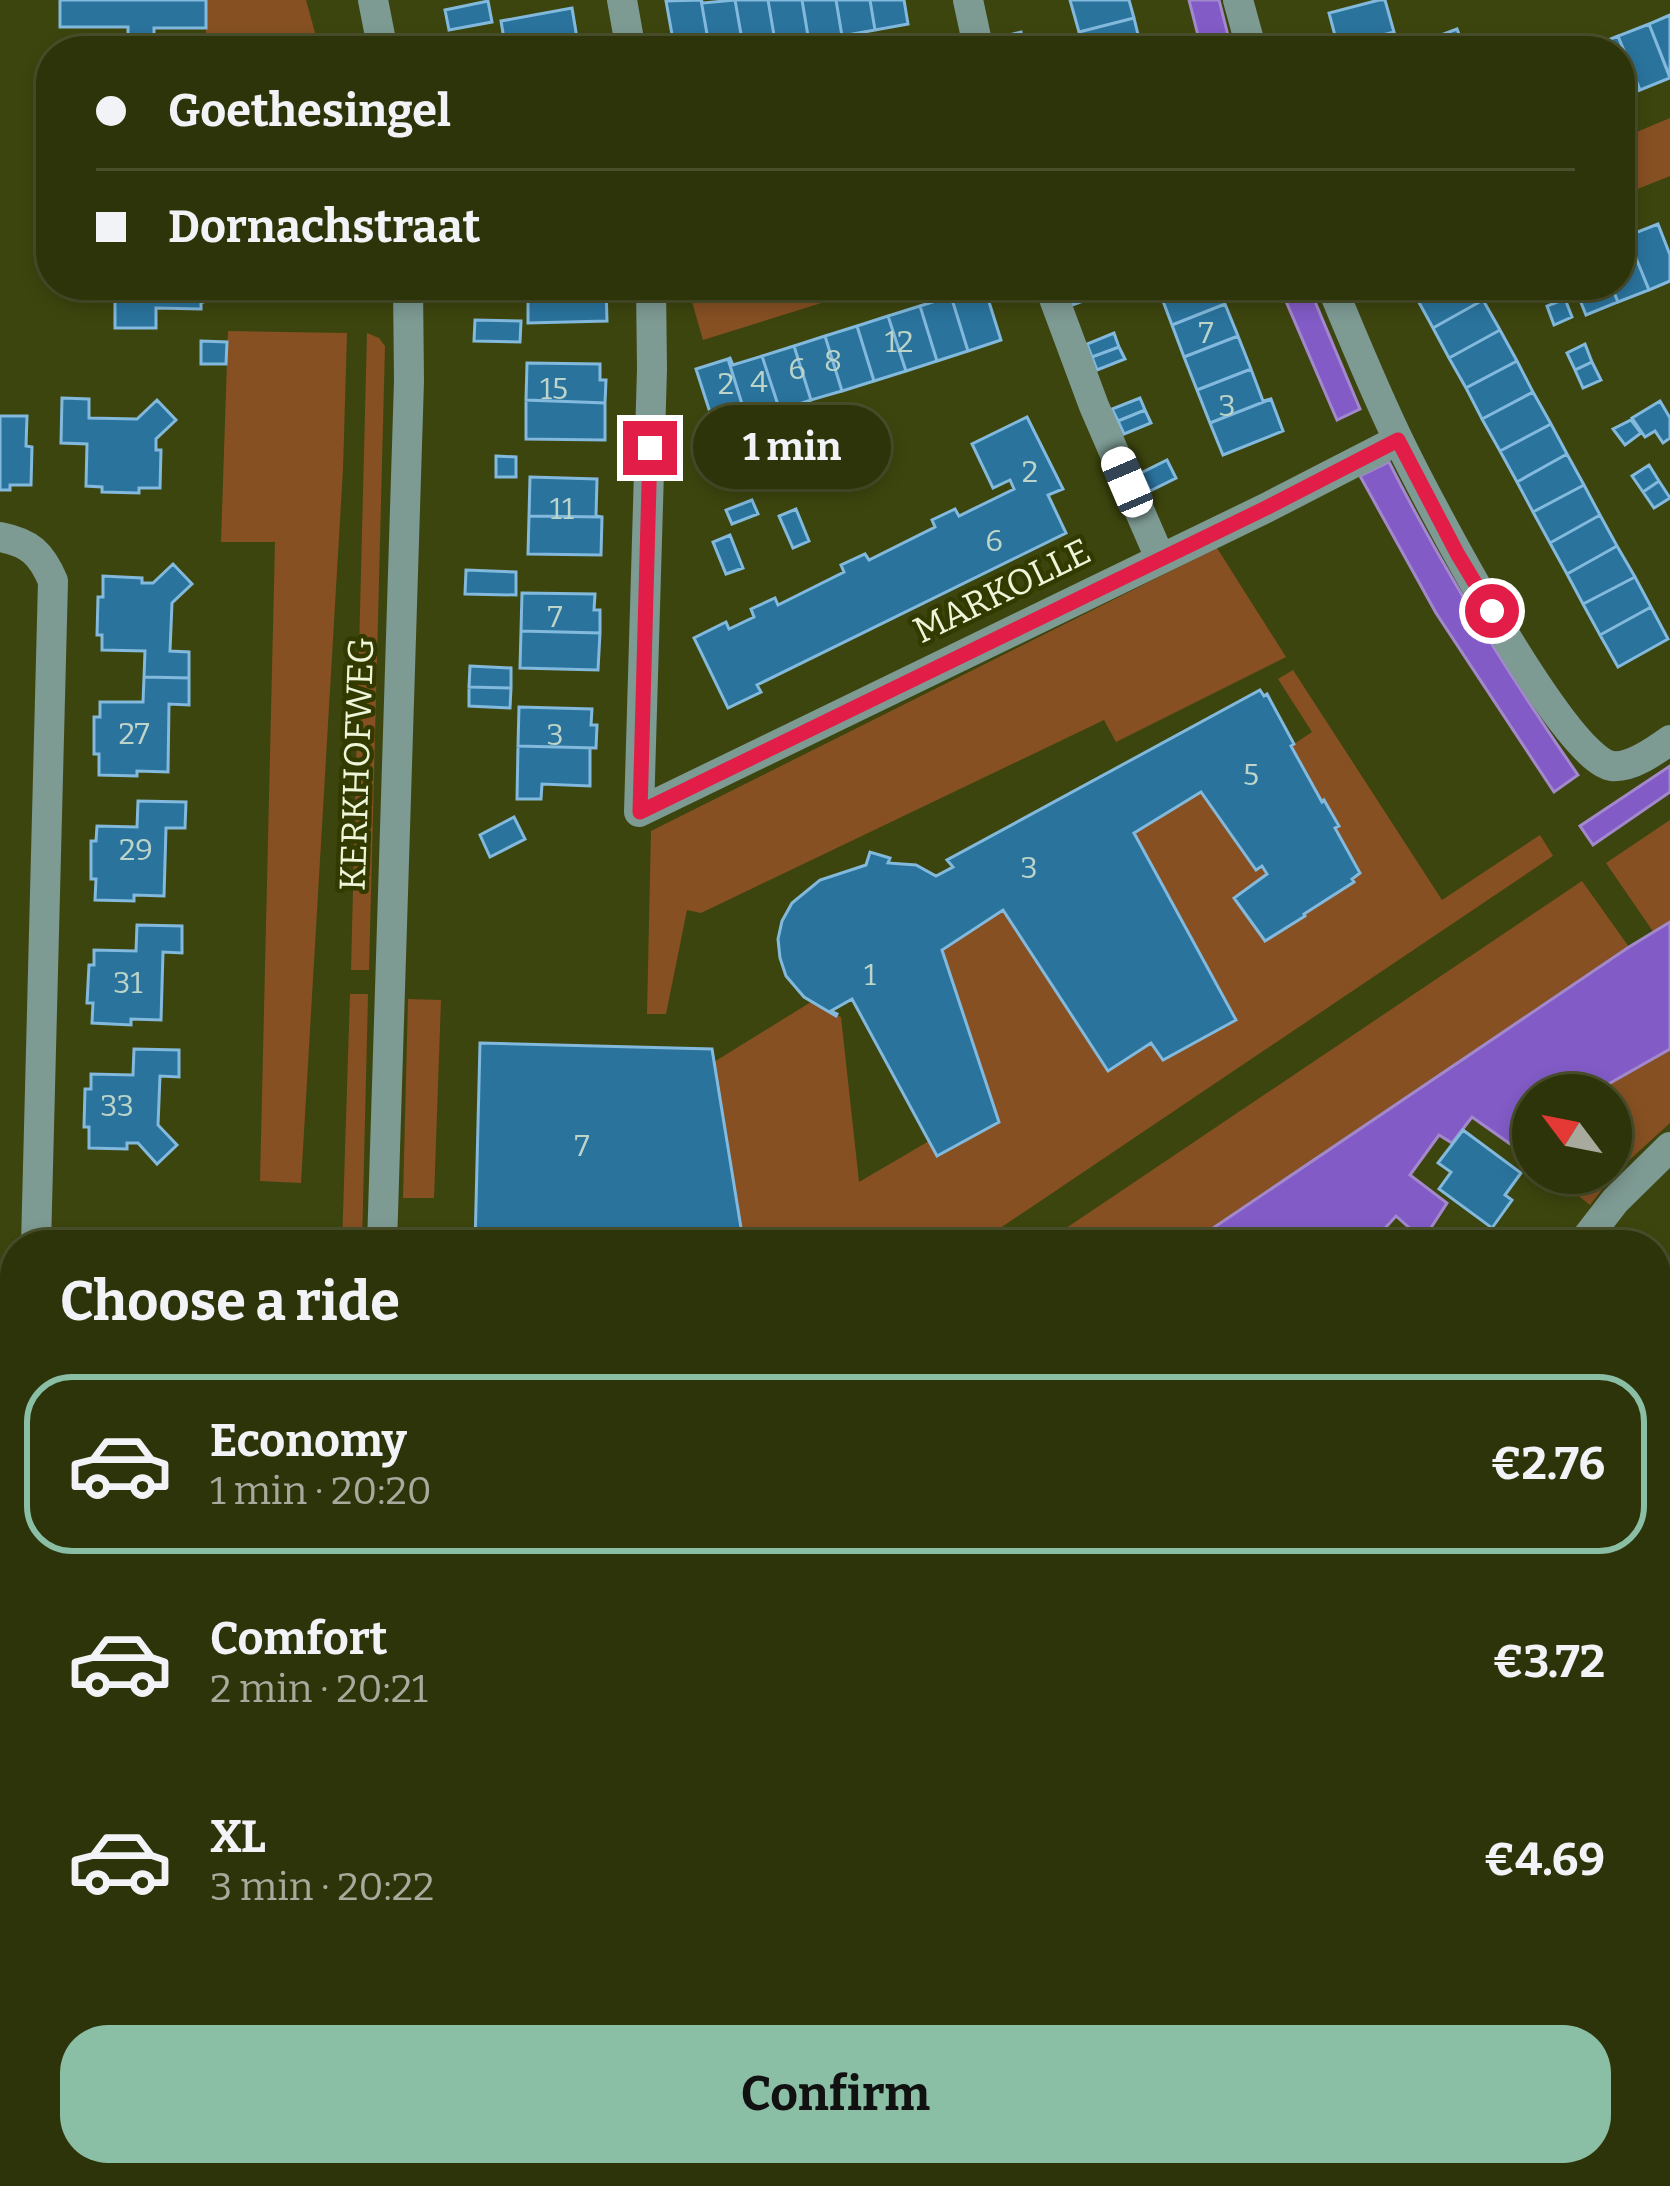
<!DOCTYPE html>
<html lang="en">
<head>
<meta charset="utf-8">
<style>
	:root { --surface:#2e340a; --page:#363c13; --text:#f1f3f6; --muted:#a7aa9c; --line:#494f2b; --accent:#8abfa5 }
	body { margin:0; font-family:Bitter,serif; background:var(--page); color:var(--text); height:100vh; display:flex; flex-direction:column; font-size:45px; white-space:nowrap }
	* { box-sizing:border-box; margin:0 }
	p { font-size:39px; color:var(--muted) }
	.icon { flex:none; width:66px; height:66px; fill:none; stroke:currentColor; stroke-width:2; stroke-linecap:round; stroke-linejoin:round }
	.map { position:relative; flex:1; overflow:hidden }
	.details { position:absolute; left:0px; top:1230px; width:1671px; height:957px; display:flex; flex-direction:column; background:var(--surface); border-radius:48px 48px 0 0; box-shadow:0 6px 18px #0003,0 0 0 3px var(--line) }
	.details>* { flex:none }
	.top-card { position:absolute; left:36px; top:36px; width:1599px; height:264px; border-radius:48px; box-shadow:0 6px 18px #0003,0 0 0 3px var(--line); display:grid; align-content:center; height:264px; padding:0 60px; background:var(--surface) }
	.needle { width:78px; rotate:302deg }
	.controls { position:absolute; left:1512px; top:1074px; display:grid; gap:24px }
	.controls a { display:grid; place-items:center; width:120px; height:120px; border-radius:50%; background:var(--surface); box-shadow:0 6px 18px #0003,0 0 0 3px var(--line); font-size:60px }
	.end { position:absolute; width:54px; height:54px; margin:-27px; border:15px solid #e11d48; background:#fff; box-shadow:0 0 0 6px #fff }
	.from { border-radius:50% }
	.bubble { position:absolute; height:84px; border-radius:42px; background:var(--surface); box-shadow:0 6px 18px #0003,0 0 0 3px var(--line); font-size:39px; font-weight:700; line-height:84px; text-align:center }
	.car { position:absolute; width:36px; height:72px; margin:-36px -18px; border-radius:15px; box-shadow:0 0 9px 3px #0007; background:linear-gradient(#fff 24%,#345 0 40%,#fff 0 76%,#345 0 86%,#fff 0) }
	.top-card b { display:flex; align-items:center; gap:42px; height:114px; font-size:45px }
	.top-card b+b { border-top:3px solid var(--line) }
	.top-card i { width:30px; height:30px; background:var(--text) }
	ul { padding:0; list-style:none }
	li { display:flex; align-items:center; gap:36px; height:180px; margin:0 24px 18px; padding:0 36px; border:6px solid transparent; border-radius:48px }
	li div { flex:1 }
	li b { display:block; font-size:45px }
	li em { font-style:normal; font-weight:700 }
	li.active { border-color:var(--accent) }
	li>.icon { width:108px; height:108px; stroke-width:1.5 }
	h2 { padding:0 60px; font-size:54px; line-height:144px }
	.button { display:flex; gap:24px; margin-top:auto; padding:24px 60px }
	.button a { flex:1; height:138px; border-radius:48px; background:var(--accent); color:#111; font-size:48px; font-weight:700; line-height:138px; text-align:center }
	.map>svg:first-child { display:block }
	.green { fill:#865022 }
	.water { fill:#825bc6; stroke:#a289cb; stroke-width:3 }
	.building { fill:#2a739d; stroke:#82b9dc; stroke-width:3 }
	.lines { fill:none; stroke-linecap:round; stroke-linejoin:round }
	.minor { stroke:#7d9a93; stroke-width:30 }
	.route { stroke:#e11d48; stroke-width:15 }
	.labels { text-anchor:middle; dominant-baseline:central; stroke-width:9; stroke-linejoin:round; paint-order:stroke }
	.number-label { font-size:30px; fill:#bdd4c9 }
	.street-label { font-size:36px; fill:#eef5d8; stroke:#333a00 }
</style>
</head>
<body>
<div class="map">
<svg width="1670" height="2186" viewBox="0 0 1670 2186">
	<rect width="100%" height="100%" fill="#3d450e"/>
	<path class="green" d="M206,0h100l14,51h-114z
		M1670,118v58l-50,20v-57z
		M698,285h181l-176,55 -15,-52z
		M228,331l119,2 -4,136 -42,714 -41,-2 15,-639h-54z
		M367,333l12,5 6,8 -16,624h-18z
		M1217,548l69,109 -170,85 -12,-22 -403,193 -14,-3 -21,104h-19l4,-183z
		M1293,670l149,230 98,-65 13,21 -578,389h-264l31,-11 -28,-172 97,-60 30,15 18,165 70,-41 70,-19 -57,-172 61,-40 105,160 43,-27 12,16 72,-40 -101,-186 67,-41 55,78 6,-4 5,8 14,58 47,-36 3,2 22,-16 -1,-3 8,-6 -25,-45 3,-2 -13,-25 -3,1 -31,-56 21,-14 -34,-53z
		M1670,820v102l-16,11 -48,-70z
		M1582,881l47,66 -441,298h-147z
		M350,994h18l-6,251h-20z
		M408,999l33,1 -7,198h-31z
		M1670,1049v74l-56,51 -24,31 -41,-32h62v-78h-22z
		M0,1670h15v108l-15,7z
		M15,1875v122l-15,-22v-88z"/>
	<path class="water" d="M1189,0h30l13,51h-30z
		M1279,285h29l52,124 -23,11z
		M1389,462c55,109 119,212 189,313l-24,17 -118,-179 -76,-137z
		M1670,766v26l-77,53 -13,-19z
		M1670,922v127l-81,46h-56v48l-10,10 -51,-36 -20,26 -13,-8 -29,40 37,28 -24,37 -27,-24 -26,29 -12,-11 -11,11h-159l441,-298z"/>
	<path class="building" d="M60,0h146v28h-52v23h-26v-24h-68z
		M701,0l9,51h-35l-9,-50z
		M701,0l2,3 32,-3 9,51h-34z
		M735,0h33l8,47 -32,4z
		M768,0h34l7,42 -33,5z
		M802,0h34l6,36 -33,6z
		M836,0h34l5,30 -33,6z
		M870,0h34l4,24 -33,6z
		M1070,0h59l5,18 -55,14z
		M1379,0h6l9,32 -56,15 -9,-34z
		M488,1l4,21 -43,8 -4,-20z
		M572,8l6,36 6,1 -40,6h-38l-5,-30z
		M1670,15v62l-21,-53z
		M1134,18l8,33h-59l-4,-19z
		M1649,24l21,54 -30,12 -22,-54z
		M1457,29l7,18 -20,4 -6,-15z
		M1021,32l3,14 -29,5 -3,-12z
		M1394,32l5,19h-59l-2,-4z
		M1618,36l22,54 -20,8v-47h-31l-1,-3z
		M1658,224l12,31v26l-21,9 -22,-54z
		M1627,236l22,54 -31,12 -7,-17h9v-46z
		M115,285h89l-1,17h-2v7l-45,-1v20h-41z
		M528,285h78l1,36 -79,2z
		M1086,285h10l4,10 -28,10 -4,-13z
		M1179,285h39l7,19 -53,21 -12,-32z
		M1434,285h41l8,15 -50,28 -17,-31z
		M1574,285h37l7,17 -32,13z
		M984,286l17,54 -33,11 -17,-55z
		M951,296l17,55 -31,10 -17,-55z
		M1565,299l7,18 -18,8 -7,-19z
		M1483,300l17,30 -51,28 -16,-30z
		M1225,304l13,32 -54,21 -12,-32z
		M920,306l17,55 -31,10 -18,-55z
		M888,316l18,55 -32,10 -17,-55z
		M475,320l46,1 -1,21 -46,-1z
		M857,326l17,55 -32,10 -17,-55z
		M1500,330l17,31 -51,27 -17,-30z
		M1114,333l5,14 -27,10 -5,-13z
		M825,336l17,55 -31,9 -17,-54z
		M1238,336l13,33 -54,21 -13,-33z
		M201,341l26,1 -1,22h-25z
		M1585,344l7,18 -17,8 -8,-17z
		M794,346l17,54 -31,11 -18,-55z
		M1119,347l6,12 -28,11 -5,-13z
		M762,356l18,55 -33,9 -19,-61 2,-1 3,7z
		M728,359l19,61 -31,11 -20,-62z
		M1517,361l16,31 -51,27 -16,-31z
		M1592,362l9,18 -18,8 -8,-18z
		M527,363l73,1v16h6l-1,23 -79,-3z
		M1251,369l12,32 8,-2 -61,24 -13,-33z
		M1533,392l18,32 -51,27 -18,-32z
		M62,398l27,1v19l48,1 20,-19 19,20 -20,19v11h5l-1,38h-21v5l-37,-1v-5l-16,-1 1,-42 -26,-1z
		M1140,398l5,12 -27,11 -6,-12z
		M1271,399l12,32 -60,24 -13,-32z
		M526,400l79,3v37l-79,-1z
		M1660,401l10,17v20l-7,5 -8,-12 -10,6 -13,-19z
		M1145,410l6,13 -27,11 -6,-13z
		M0,416h27l-1,30 6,1 -1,38h-21v5h-10z
		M1027,417l36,72 -15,6 18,38 -309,152 4,7 -33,16 -34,-70 32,-16 3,7 25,-12 -3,-8 24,-11 3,7 66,-33 -3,-7 24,-11 4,6 66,-33 -3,-7 23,-11 4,7 55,-27 -4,-9 -17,8 -21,-44z
		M1631,420l10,13 -16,12 -12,-16z
		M1551,424l16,30 -50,28 -17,-31z
		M1567,454l17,31 -51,27 -16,-30z
		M496,456l20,1v20h-20z
		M1167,460l9,18 -26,13 -9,-18z
		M1649,465l10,16 -16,11 -11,-16z
		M530,477l67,2 -1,37 6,1 -73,-1z
		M1659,481l11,17 -16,10 -11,-16z
		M1584,485l16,30 -50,28 -17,-31z
		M752,500l6,14 -26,10 -6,-14z
		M796,509l13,32 -16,7 -14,-32z
		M1600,515l17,31 -50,28 -17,-31z
		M529,516l73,1 -1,38 -73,-1z
		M730,535l13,33 -17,6 -13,-32z
		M1617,546l18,31 -52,27 -16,-30z
		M173,564l19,20 -20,19 -2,48 19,1v26l-45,-1 1,-26 -43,-1v-15h-5l1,-38h5v-21l39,2v5h11z
		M466,570l50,2v23l-51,-1z
		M1635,577l16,30 -51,28 -17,-31z
		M522,593l73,1 -1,16h6v23l-79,-2z
		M1651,607l17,32 -50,28 -18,-32z
		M521,631l79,2 -2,37 -78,-2z
		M470,666l41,2v20l-42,-1z
		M144,677l45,1v27l-20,-1 -1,68 -31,-1v5l-38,-1v-21h-5v-37h6v-15h43z
		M469,687l42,1 -1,20 -41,-2z
		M1260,690l4,6 3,-2 27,50 -3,2 31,56 2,-2 15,26 -4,2 25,45 -8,6 2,3 -50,32 1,2 -40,25 -31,-43 33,-24 -5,-8 -6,4 -55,-78 -67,41 102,187 -73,40 -12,-17 -43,28 -105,-161 -61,40 57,172 -62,34 -85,-157 -21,12 6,3 -1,2 -32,-19 -18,-21 -6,-18 -2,-19 4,-18 10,-18 28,-23 46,-15 4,-13 20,6 -2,5 28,2 20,11 17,-9 -6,-7z
		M519,707l73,2 -1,16h6l-1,23 -78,-2z
		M518,746l78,2h-6v38l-48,-2 -1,15h-24z
		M138,801l48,1 -1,26h-19l-2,68 -30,-1v6l-39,-1 1,-21h-5v-38h5l1,-15 40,1z
		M514,817l11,22 -35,18 -10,-22z
		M137,925l45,1v27l-19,-1 -2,68 -30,-1v6l-39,-2 1,-20h-6l2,-38h5v-15l42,1z
		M480,1043l232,6 30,185 -31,11h-236z
		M134,1049l45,1v27l-19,-1 -2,49 19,20 -20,19 -19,-21h-11v6l-38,-1v-21h-5l1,-38h6v-15l42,1z
		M1463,1130l58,43 -16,22 7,5 -20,28 -53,-39 12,-17 -13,-9z
		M1661,1260l9,8v75l-14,-9v-68z
		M1656,1334l14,9v26l-14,30z
		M2,1403l13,26v50l-14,6 5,16 -6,2v-99z
		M1656,1952l10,13 4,-3v51l-14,-22z
		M1656,1991l14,22v24l-14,9z
		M223,2172h42l-22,14h-11z
		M265,2172h19l9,14h-50z
		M512,2172h42l-22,14h-11z
		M554,2172h37l7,11 -5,3h-61z
		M737,2172h62l-23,14h-31z
		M1341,2172h35l9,14h-59l-2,-3z
		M1376,2172h58l7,11 -4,3h-52z"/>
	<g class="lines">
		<path class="minor" d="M373,0l10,51
			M622,0l9,51
			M968,0l11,51
			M1238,0l14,51
			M651,285l1,84 -13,443 627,-304 132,-68
			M1049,285l45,121 66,152
			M1331,285c21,51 42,102 66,152 25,53 166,323 215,329 19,2 43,-15 58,-26
			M0,537c30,6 41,16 53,44l-17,664
			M382,1245l27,-864 -1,-96
			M1581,1245l34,-44 55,-54
			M0,1317l15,-19
			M0,1862l15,-10
			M1656,1869l14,-9
			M0,2005l15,23
			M1656,2113l14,22
			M107,2172l9,14
			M190,2172l9,14
			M623,2172l9,14
			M709,2172l9,14
			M1158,2186l22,-14"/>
	</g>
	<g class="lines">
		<path class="route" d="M650,448l-10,364 626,-304 132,-68 59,113 35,58"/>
	</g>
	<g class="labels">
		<g class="number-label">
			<text x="1206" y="333">7</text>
			<text x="899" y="342">12</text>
			<text x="833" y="361">8</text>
			<text x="797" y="369">6</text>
			<text x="759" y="382">4</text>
			<text x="726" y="384">2</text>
			<text x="554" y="389">15</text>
			<text x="1227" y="406">3</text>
			<text x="1030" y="472">2</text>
			<text x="562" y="509">11</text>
			<text x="994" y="541">6</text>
			<text x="555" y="617">7</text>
			<text x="134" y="734">27</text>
			<text x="555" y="735">3</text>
			<text x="1251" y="775">5</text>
			<text x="136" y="850">29</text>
			<text x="1029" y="868">3</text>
			<text x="870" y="975">1</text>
			<text x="128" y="983">31</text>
			<text x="117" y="1106">33</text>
			<text x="582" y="1146">7</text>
		</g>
		<g class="street-label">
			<text transform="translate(1002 591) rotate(-26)">MARKOLLE</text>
			<text transform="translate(357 764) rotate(-88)">KERKHOFWEG</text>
		</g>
	</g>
</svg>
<div class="controls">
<a><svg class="needle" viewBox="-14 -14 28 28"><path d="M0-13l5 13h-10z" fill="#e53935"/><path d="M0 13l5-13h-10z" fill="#a7aa9c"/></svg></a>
</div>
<i class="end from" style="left:1492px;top:611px"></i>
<i class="end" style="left:650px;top:448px"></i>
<div class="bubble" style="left:693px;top:405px;width:198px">1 min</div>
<i class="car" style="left:1127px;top:482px;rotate:337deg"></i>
<div class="top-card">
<b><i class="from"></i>Goethesingel</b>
<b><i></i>Dornachstraat</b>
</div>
<section class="details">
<h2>Choose a ride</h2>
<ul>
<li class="active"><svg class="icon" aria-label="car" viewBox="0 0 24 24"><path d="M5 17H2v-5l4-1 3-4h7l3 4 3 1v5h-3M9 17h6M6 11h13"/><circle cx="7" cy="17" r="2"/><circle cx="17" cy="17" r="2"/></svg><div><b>Economy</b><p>1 min · 20:20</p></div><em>€2.76</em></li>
<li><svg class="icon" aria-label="car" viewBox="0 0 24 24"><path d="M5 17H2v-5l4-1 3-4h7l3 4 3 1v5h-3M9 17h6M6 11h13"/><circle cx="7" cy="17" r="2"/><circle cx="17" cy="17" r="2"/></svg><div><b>Comfort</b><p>2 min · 20:21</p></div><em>€3.72</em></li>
<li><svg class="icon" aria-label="car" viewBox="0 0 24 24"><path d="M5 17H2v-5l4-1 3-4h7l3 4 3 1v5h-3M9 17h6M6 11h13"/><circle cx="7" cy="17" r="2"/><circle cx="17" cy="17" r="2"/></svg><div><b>XL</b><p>3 min · 20:22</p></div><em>€4.69</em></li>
</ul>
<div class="button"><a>Confirm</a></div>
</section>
</div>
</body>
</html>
